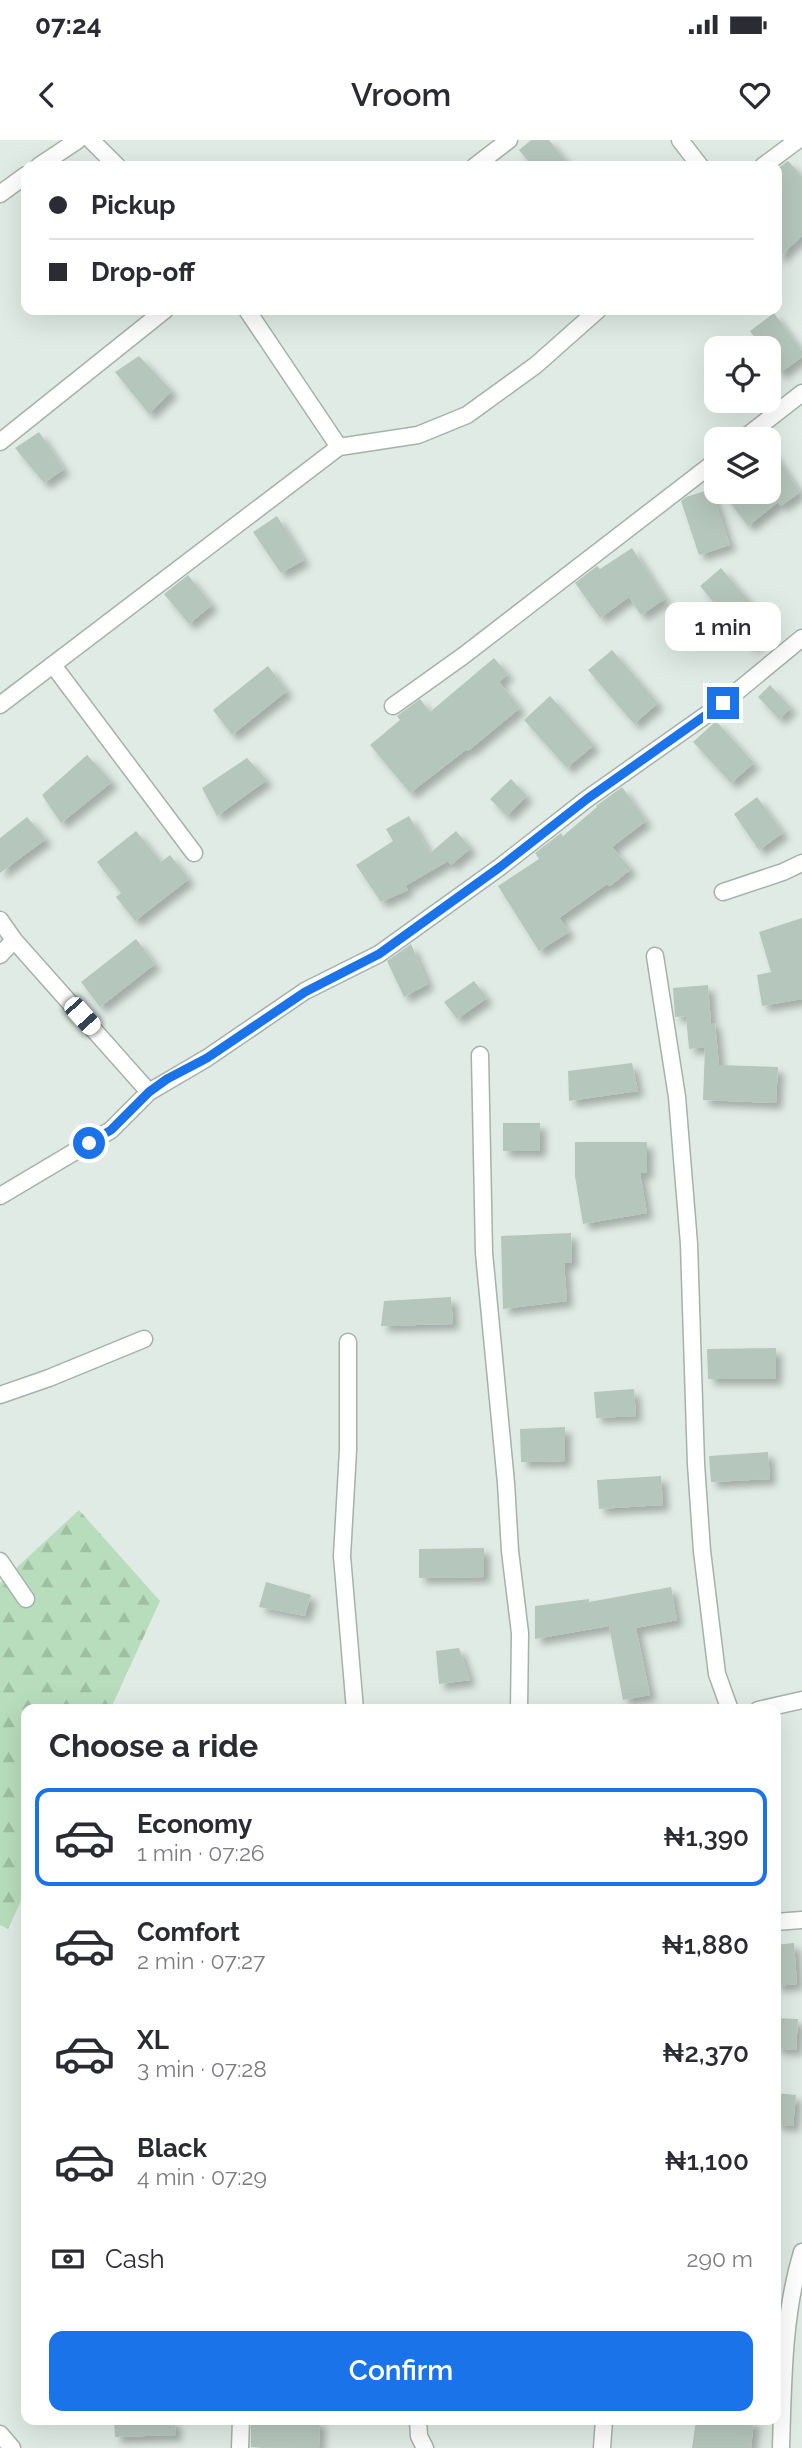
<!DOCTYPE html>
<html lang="en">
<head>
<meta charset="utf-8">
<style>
	:root { --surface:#fff; --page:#f7f7f7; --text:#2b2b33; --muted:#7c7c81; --line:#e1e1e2; --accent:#1a73e8 }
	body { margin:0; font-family:Raleway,sans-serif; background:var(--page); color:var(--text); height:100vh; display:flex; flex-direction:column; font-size:26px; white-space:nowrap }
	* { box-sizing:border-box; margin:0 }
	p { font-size:23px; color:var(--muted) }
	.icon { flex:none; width:38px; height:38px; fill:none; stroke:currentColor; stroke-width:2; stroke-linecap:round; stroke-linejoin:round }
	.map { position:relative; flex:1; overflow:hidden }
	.panel { position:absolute; left:21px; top:1564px; width:760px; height:721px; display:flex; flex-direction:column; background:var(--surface); border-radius:14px; box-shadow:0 7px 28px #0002 }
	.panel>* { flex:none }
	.banner { position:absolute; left:21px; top:21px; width:761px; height:154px; border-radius:14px; box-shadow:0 7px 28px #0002; display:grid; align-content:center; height:154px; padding:0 28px; background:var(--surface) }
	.buttons { position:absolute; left:704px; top:196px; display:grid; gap:14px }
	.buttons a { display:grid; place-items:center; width:77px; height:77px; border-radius:14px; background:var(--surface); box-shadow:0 7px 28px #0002; font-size:35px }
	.end { position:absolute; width:32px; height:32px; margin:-16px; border:9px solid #1a73e8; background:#fff; box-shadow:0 0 0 4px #fff }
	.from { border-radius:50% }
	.bubble { position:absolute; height:49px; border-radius:14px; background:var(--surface); box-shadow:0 7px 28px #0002; font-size:23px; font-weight:600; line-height:49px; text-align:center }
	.car { position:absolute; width:21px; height:42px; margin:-21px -10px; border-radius:9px; box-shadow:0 0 5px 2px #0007; background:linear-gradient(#fff 24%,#345 0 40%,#fff 0 76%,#345 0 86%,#fff 0) }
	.banner b { display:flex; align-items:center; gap:24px; height:66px; font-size:26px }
	.banner b+b { border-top:2px solid var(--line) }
	.banner i { width:18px; height:18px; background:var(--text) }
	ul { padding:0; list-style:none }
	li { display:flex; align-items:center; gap:21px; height:98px; margin:0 14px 10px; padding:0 14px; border:4px solid transparent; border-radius:14px }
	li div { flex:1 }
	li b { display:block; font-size:26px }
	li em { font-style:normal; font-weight:600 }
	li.selected { border-color:var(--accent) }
	li>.icon { width:63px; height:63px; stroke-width:1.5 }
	h2 { padding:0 28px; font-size:32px; line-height:84px }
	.pay { display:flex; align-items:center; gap:18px; height:77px; padding:0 28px; font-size:26px }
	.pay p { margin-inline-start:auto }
	.primary-button { display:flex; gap:14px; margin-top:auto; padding:14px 28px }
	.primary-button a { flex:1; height:80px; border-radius:14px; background:var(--accent); color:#fff; font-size:28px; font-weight:600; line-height:80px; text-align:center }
	.status { display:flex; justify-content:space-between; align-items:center; height:49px; padding:0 35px; background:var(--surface); direction:ltr }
	.status svg { height:19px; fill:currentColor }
	header { display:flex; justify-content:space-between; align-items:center; height:91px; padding:0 28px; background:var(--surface); font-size:32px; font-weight:600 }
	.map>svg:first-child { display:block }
	.forest { fill:url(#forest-firs) }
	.building { fill:#b5c6bd; filter:url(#shadow) }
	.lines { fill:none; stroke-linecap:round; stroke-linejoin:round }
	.street-casing { stroke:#a3b3ab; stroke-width:19 }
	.street { stroke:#fff; stroke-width:16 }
	.route { stroke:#1a73e8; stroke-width:9 }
</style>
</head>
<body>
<div class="status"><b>07:24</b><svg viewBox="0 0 49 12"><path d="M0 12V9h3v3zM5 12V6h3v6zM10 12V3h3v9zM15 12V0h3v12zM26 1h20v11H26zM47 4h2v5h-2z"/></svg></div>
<header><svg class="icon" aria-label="back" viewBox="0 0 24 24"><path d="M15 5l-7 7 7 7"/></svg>Vroom<svg class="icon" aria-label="heart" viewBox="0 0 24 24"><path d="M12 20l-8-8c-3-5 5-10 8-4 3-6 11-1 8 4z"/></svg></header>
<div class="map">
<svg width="802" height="2308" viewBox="0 0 802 2308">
	<defs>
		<pattern id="forest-firs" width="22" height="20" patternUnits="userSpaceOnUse" patternTransform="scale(1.75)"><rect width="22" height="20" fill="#b8ddbc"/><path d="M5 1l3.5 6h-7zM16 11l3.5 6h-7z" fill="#9ebfa2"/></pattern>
		<filter id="shadow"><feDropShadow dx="6" dy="6" stdDeviation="3.5" flood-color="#0004"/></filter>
	</defs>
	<rect width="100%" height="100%" fill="#e0ebe5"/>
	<path class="forest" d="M79,1370l81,91 -50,109h-84v180l-18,39 -8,-4v-342z"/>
	<path class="building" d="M531,0h18l21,26h-38l-13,-16z
		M788,21l14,15v60l-25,23v-90z
		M774,173l28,38v6l-22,16 -12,-16v-9h-6l-12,-17z
		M139,216l33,35 -23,23 -34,-42z
		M39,292l25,37 -20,14 -29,-35z
		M768,305l32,47 -19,14 -3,-4 -30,24 -26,-34h46z
		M711,349l19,56 -31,10 -18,-54 5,-4z
		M277,376l27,44 -23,13 -28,-41z
		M632,408l33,51 -24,16 -12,-18 -29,21 -25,-35 22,-17 3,3z
		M721,428l52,61 -22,18 -51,-61z
		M188,435l24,30 -23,19 -25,-30z
		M612,510l46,53 -24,21 -46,-54z
		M494,518l14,16 -9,8 21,26 -52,43 -1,-2 -57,44 -40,-48 30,-25 -3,-4 23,-17 10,13z
		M268,526l19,25 -55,44 -19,-25z
		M770,545l21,23 -12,11 -21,-22z
		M550,556l44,49 -27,23 -43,-48z
		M716,581l38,42 -23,20 -38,-41z
		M87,615l25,27 -51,41 -19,-28z
		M247,618l20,22 -50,36 -15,-28z
		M511,639l16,17 -20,20 -17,-17z
		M622,647l24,34 -34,26 19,22 -21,17 -3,-2 -48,34 10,14 -30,19 -41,-65 41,-27 -4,-6 26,-20 2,3 34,-29 -1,-1z
		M757,657l26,36 -24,17 -25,-36z
		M409,676l21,37 26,-22 15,17 -20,17 -3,-4 -43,25 3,4 -27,12 -25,-37 37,-24 -7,-12z
		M27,677l19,22 -46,34v-35z
		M136,691l25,31 9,-7 19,24 -54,42 -19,-24 5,-4 -24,-31z
		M802,778v81l-40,7 -5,-31 14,-3 -12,-40z
		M136,799l19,25 -55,43 -19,-25z
		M411,804l17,40 -24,13 -17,-36z
		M474,841l13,17 -30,21 -13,-17z
		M708,845l3,38h4l4,42 59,2 -2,36 -73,-3 2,-53 -16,2 -3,-33 -11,1 -2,-29z
		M632,923l6,28 -69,10 -1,-30z
		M503,983h37v28h-37z
		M575,1002h72v31h-7l7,40 -64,11 -8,-48z
		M571,1093l1,29 -8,1 3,38 -64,8 -2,-73z
		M451,1157l2,27 -72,2 3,-25z
		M776,1208v31h-68l-1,-30z
		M634,1249l2,27 -40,2 -2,-26z
		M565,1287v34l-44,1 -1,-33z
		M768,1312l2,27 -59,3 -2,-26z
		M661,1336l2,29 -64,4 -2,-29z
		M484,1408v29l-65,1v-29z
		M266,1442l45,13 -6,21 -46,-9z
		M671,1447l6,33 -41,8 14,67 -27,5 -14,-74 -74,13v-33l54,-7v3z
		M459,1508l11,32 -31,4 -3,-33z
		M794,1803l3,41 -22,2v-41z
		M775,1878l23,1 -2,31 -21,-2z
		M775,1953l21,2 -3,31 -18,-2z
		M114,2280h61l1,15 -61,2z
		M251,2280h69l-1,28 -68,-1z
		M696,2280h58l-3,28h-59z"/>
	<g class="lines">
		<defs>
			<path id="street" d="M91,0l26,26
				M680,0l20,26
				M39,26l39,-26
				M475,26l34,-26
				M763,26l35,-26
				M0,54l26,-19
				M247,170l92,137
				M743,299l59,-46
				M0,302l165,-132
				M53,525l141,188
				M0,565l339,-258 79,-12 49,-20 69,-50 62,-55
				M393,566l70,-50 253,-195
				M723,752l60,-20 19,-9
				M0,780l14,20 135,152
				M0,815l14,-15
				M655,816l22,141 12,147 7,220 6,87 15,123 13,36
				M480,915l4,198 22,230 4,68 10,82 -1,77
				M0,1056l111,-66 38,-38 58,-34 98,-67 74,-37 121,-87 87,-68 136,-96 79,-65
				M348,1202v108l-6,106 13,154
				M0,1255l49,-17 95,-39
				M0,1421l26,38
				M758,1570l44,-10
				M775,1782l27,-2
				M418,2280l1,16 6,12
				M0,2294l12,14
				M240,2308l1,-28
				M602,2308l2,-28
				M781,2308c2,-65 2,-134 21,-196"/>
		</defs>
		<use href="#street" class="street-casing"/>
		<use href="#street" class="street"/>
	</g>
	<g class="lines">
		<path class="route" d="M89,1003l22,-13 38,-38 18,-13 40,-21 98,-66 74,-38 121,-87 87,-68 136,-96"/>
	</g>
</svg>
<div class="buttons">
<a><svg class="icon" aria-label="locate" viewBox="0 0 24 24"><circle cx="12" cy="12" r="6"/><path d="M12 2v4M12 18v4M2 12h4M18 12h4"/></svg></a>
<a><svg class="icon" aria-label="layers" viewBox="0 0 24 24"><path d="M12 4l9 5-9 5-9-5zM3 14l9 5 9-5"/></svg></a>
</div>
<i class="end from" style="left:89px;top:1003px"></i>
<i class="end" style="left:723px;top:563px"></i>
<div class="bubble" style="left:665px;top:462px;width:116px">1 min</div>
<i class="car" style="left:82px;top:876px;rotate:138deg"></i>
<div class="banner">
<b><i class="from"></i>Pickup</b>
<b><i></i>Drop-off</b>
</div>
<section class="panel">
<h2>Choose a ride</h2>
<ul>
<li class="selected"><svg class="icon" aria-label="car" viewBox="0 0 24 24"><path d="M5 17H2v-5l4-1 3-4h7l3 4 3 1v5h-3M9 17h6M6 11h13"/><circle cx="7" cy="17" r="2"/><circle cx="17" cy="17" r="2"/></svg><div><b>Economy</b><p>1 min · 07:26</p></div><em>₦1,390</em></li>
<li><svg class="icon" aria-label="car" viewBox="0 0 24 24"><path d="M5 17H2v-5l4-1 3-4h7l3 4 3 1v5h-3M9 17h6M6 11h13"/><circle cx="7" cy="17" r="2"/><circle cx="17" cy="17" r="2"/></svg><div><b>Comfort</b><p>2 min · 07:27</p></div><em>₦1,880</em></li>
<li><svg class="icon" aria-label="car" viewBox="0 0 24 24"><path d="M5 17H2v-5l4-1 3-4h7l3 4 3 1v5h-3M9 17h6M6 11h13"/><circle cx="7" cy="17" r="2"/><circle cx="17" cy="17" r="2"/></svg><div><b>XL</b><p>3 min · 07:28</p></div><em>₦2,370</em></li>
<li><svg class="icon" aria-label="car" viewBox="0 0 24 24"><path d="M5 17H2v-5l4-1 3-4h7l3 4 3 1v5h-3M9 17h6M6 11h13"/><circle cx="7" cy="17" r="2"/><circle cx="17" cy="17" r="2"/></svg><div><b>Black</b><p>4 min · 07:29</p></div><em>₦1,100</em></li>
</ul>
<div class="pay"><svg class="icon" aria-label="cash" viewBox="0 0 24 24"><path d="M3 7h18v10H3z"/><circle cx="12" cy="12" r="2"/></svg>Cash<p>290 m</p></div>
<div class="primary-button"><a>Confirm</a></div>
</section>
</div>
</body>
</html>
